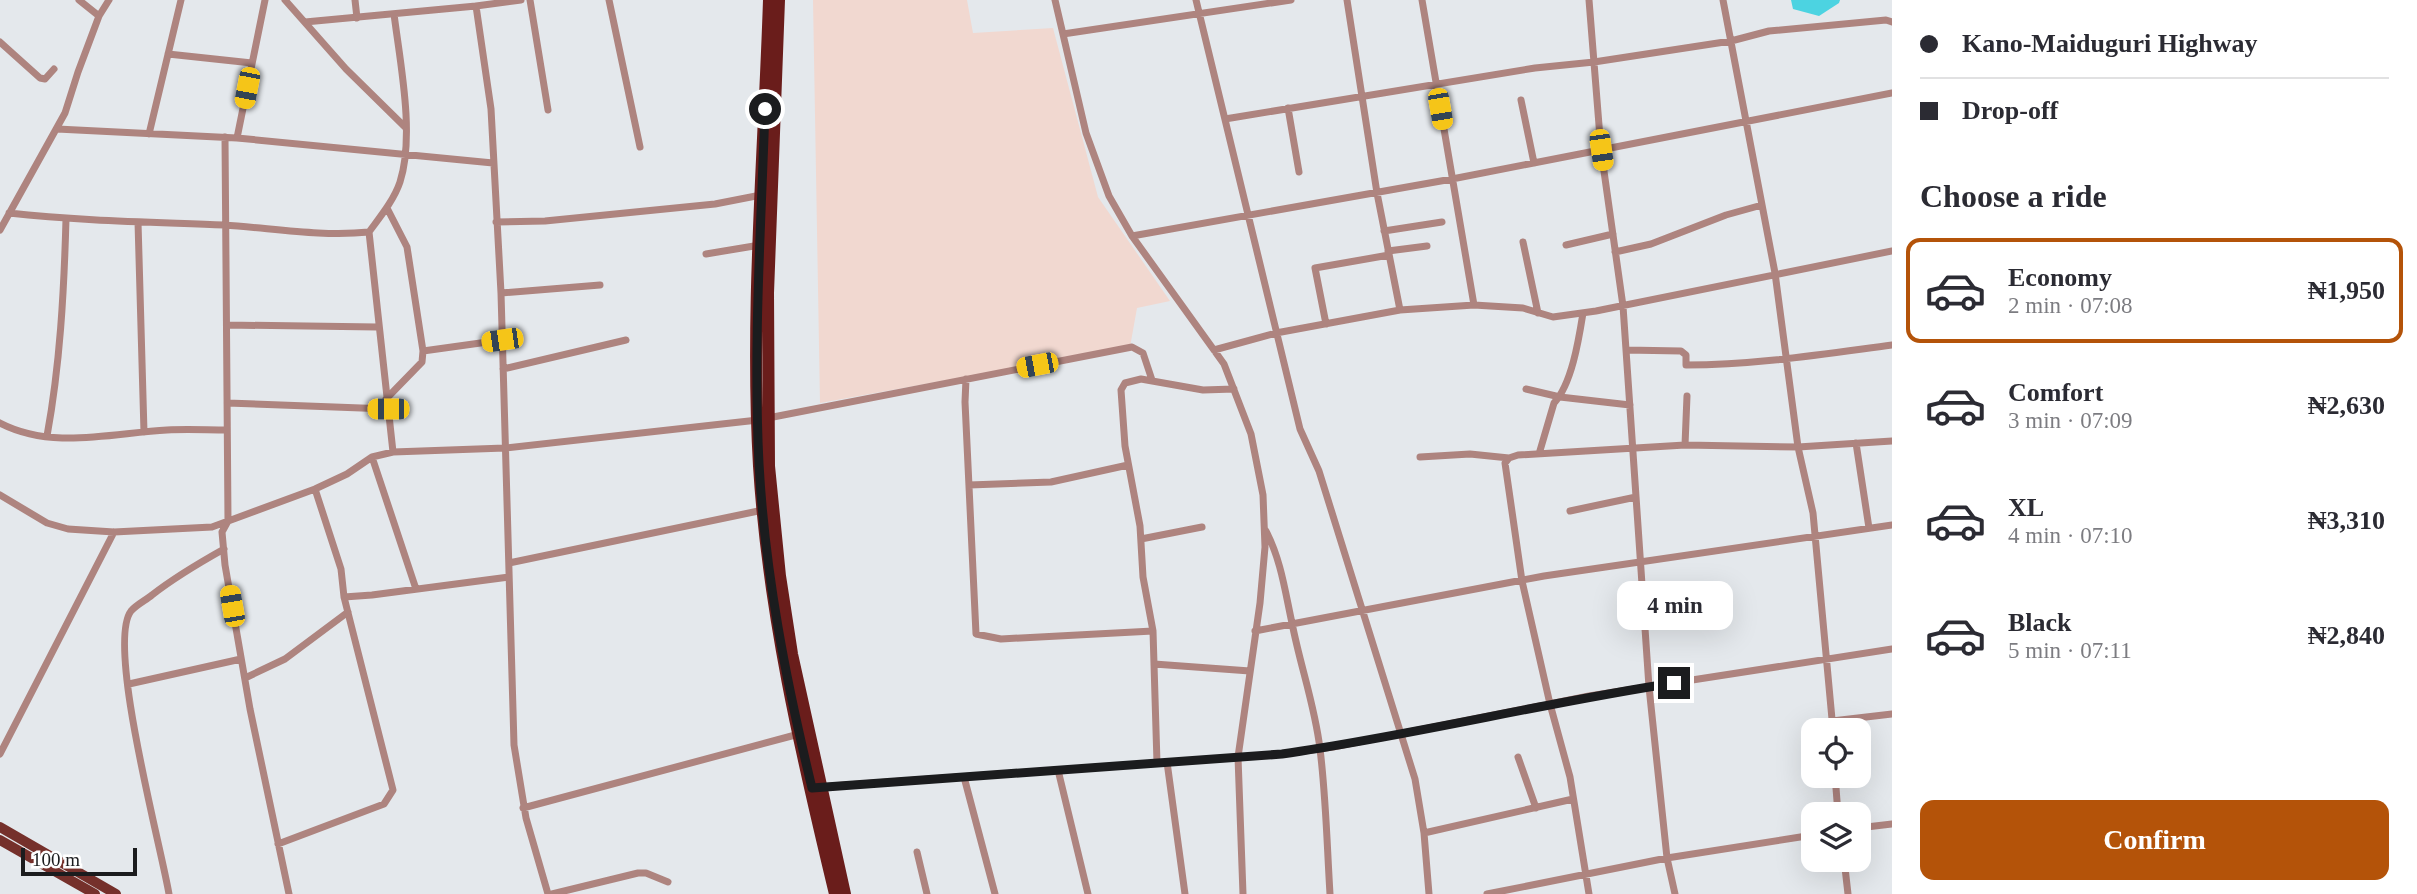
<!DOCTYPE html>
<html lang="en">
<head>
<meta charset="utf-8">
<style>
	:root { --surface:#fff; --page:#f2f2f3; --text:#2b2b33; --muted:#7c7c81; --line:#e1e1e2; --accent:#b45309 }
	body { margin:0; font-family:Georgia,serif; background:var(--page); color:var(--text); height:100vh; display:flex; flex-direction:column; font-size:26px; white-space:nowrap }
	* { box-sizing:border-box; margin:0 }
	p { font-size:23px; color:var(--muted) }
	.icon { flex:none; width:38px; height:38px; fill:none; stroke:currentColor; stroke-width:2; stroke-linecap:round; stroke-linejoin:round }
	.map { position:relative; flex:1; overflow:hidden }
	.drawer { display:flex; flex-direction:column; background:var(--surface); width:525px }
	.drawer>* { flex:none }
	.top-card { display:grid; align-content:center; height:154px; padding:0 28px; background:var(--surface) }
	.tools { position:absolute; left:1801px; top:718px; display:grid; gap:14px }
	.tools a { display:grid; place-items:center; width:70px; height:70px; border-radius:14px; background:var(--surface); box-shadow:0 7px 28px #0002; font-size:35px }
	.scale { position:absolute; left:21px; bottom:18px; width:116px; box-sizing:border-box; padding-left:7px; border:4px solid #1b1c1e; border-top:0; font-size:19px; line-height:24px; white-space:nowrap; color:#1b1c1e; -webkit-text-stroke:5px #fff; paint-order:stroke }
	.end { position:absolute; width:32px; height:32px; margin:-16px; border:9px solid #1b1c1e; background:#fff; box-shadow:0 0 0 4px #fff }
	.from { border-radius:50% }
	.bubble { position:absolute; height:49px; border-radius:14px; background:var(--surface); box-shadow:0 7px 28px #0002; font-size:23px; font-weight:700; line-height:49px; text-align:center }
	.car { position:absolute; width:21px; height:42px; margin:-21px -10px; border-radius:9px; box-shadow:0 0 5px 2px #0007; background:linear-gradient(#f5c518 24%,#345 0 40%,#f5c518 0 76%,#345 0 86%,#f5c518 0) }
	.top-card b { display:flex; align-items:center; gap:24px; height:66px; font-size:26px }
	.top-card b+b { border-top:2px solid var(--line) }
	.top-card i { width:18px; height:18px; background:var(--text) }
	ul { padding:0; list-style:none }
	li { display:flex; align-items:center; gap:21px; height:105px; margin:0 14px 10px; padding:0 14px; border:4px solid transparent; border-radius:14px }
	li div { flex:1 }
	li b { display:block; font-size:26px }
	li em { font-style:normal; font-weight:700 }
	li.active { border-color:var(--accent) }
	li>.icon { width:63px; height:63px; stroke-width:1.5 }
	h2 { padding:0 28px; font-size:32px; line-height:84px }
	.action { display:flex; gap:14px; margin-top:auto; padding:14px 28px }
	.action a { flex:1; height:80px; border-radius:14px; background:var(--accent); color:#fff; font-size:28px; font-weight:700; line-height:80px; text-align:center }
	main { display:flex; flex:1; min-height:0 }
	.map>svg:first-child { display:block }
	.commercial { fill:#f1d8d0 }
	.water { fill:#4cd3e1 }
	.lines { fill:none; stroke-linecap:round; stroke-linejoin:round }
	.minor { stroke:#ae847f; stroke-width:7 }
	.primary { stroke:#75302b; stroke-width:10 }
	.trunk { stroke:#6a1d1b; stroke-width:12 }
	.route { stroke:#1b1c1e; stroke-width:9 }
</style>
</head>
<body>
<main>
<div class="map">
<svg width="1892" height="894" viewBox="0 0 1892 894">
	<rect width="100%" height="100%" fill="#e4e8ec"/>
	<path class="commercial" d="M813,0h154l6,33 80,-5 45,169 72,104 -33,7 -7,39 -310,56z"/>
	<path class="water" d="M1791,0h49l-1,3 -20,13 -26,-7z"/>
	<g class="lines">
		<path class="minor" d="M79,0l20,16
			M285,0l61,69 60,59
			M355,0l2,18
			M521,0l-45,6 15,103 10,184 13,452 12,73 22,76
			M530,0l18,110
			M609,0l31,147
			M1055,0l31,133 23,63 23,40 92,128 27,70 12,61 2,52 -5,56 -22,154 5,137
			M1196,0l104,429 19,42 96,308 9,54 5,61
			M1347,0l30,193 23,117
			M1422,0l52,305
			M1589,0l12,150 22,156 26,381 18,171 8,36
			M1723,0l52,273 23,174 15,66 20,217
			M305,22l171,-16
			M1063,34l228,-34
			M0,42l40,36 5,1 9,-10
			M168,54l84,9
			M1521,100l13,63
			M1288,108l11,64
			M1225,119l310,-51 59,-6 137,-21 38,-10 117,-11 6,2
			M57,129l180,9 256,25
			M149,134l32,-134
			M225,137l3,384 -6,11 3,33 25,144 39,185
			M237,138l28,-138
			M9,213c72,8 143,9 215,12 48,3 97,12 145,7
			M138,222l6,210
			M496,222l49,-1 170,-17 46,-9
			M0,230l65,-117 13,-41 21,-56 10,-16
			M1384,231l58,-9
			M1132,236l320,-57 440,-86
			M1523,242l15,71
			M1566,245l47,-11
			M1388,251l39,-5
			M1615,252l36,-8 75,-29 36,-10
			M706,254l54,-9
			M501,293l99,-8
			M1326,324l-11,-56 74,-13
			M227,325l150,2
			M1214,350l62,-17 124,-23 74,-5 49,3 30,9 43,-6 296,-60
			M1626,350l55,1 5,4v10c69,0 138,-11 206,-20
			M423,351l79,-11
			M503,369l123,-29
			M966,379l-1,23 11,232 25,5 152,-8
			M1526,389l34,8 70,8
			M386,399l36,-37 1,-11 -16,-104 -20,-39
			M227,403l161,6
			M768,418l364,-71 11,6 9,27
			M0,423c52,27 112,10 167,7 20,-1 40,0 60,0
			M47,436c13,-71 17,-144 19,-217
			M1856,443l13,85
			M1685,445l2,-49
			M393,452l-24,-220c11,-15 25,-32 31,-50 15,-47 0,-120 -6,-168
			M1539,454l15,-51c18,-19 25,-65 29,-90
			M372,457l44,132
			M1420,457l50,-3 39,4
			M969,485l82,-3 77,-17
			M0,495l47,28 21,6 46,3 98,-5 103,-38 32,-15 25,-17 21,-5 112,-4 253,-28
			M1570,511l66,-14
			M1266,531c15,29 19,60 26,92 8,42 23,83 28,126 6,48 7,97 10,145
			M1141,539l61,-12
			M509,563l254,-53
			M344,597l28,-2 137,-18
			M1255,631l289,-55 348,-51
			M1154,664l96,7
			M245,678l40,-19 63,-47
			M129,684l112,-25
			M1832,721l60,-7
			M0,754l114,-222
			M1518,757l18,51
			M1167,762l18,132
			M1157,763l-4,-132 -10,-54 -3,-51 -15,-80 -4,-56 4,-7 16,-4 62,11 31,-1
			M1058,770l30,124
			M1835,775l3,39
			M964,777l31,117
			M818,787l464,-33 51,-7 256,-51 303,-47
			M523,808l276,-74
			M1858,828l34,-4
			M1424,833l149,-34
			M278,844l106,-40 9,-14 -49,-193 -3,-28 -26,-80
			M917,852l10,42
			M1844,859l4,35
			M169,894c-8,-48 -63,-250 -38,-283 5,-6 15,-11 21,-16 23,-18 47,-32 72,-46
			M552,894l86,-21h8l22,9
			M1487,894l180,-36 146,-23
			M1589,894l-19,-117 -20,-73 -28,-123 -17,-118 4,-5 9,-3 167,-10 113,2 94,-6"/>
		<path class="primary" d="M0,827l116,67
			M0,840l95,54"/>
		<path class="trunk" d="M769,0c-5,155 -19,311 -10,466 9,145 42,287 76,428
			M779,0l-11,293 1,173 11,110 12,78 53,240"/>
	</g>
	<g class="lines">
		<path class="route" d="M765,109c-4,119 -12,237 -6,355 6,110 27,217 53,324l470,-34c132,-19 261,-51 392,-71"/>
	</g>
</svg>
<div class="tools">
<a><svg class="icon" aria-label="locate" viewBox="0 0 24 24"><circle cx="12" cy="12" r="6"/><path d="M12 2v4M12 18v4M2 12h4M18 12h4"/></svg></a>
<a><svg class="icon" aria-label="layers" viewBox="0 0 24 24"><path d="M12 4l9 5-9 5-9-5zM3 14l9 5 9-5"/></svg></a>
</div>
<div class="scale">100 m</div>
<i class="end from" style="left:765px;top:109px"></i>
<i class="end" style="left:1674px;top:683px"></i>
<div class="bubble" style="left:1617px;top:581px;width:116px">4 min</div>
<i class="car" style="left:247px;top:88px;rotate:191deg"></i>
<i class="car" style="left:1440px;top:109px;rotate:170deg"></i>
<i class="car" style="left:1601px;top:150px;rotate:172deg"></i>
<i class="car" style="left:502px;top:340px;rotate:262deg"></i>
<i class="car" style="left:1037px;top:365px;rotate:259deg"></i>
<i class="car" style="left:388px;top:409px;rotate:270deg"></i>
<i class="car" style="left:232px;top:606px;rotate:350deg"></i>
</div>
<section class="drawer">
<div class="top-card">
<b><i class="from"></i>Kano-Maiduguri Highway</b>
<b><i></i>Drop-off</b>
</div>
<h2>Choose a ride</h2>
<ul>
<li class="active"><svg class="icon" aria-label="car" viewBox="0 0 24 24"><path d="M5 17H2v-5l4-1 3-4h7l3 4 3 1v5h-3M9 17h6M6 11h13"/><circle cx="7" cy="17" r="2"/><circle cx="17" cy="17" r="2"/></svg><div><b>Economy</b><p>2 min · 07:08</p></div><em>₦1,950</em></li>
<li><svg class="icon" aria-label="car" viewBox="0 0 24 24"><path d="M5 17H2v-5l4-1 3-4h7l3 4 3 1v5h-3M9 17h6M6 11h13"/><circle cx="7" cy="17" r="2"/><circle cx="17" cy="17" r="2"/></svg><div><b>Comfort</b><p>3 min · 07:09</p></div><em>₦2,630</em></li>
<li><svg class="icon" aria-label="car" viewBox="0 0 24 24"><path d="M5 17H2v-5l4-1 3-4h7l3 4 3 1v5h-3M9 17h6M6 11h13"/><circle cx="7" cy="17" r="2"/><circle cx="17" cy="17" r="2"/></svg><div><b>XL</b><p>4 min · 07:10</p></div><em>₦3,310</em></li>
<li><svg class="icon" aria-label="car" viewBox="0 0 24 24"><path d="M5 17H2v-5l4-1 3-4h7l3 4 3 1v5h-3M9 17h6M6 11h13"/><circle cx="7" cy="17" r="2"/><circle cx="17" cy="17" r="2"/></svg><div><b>Black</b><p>5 min · 07:11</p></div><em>₦2,840</em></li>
</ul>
<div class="action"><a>Confirm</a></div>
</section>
</main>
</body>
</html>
